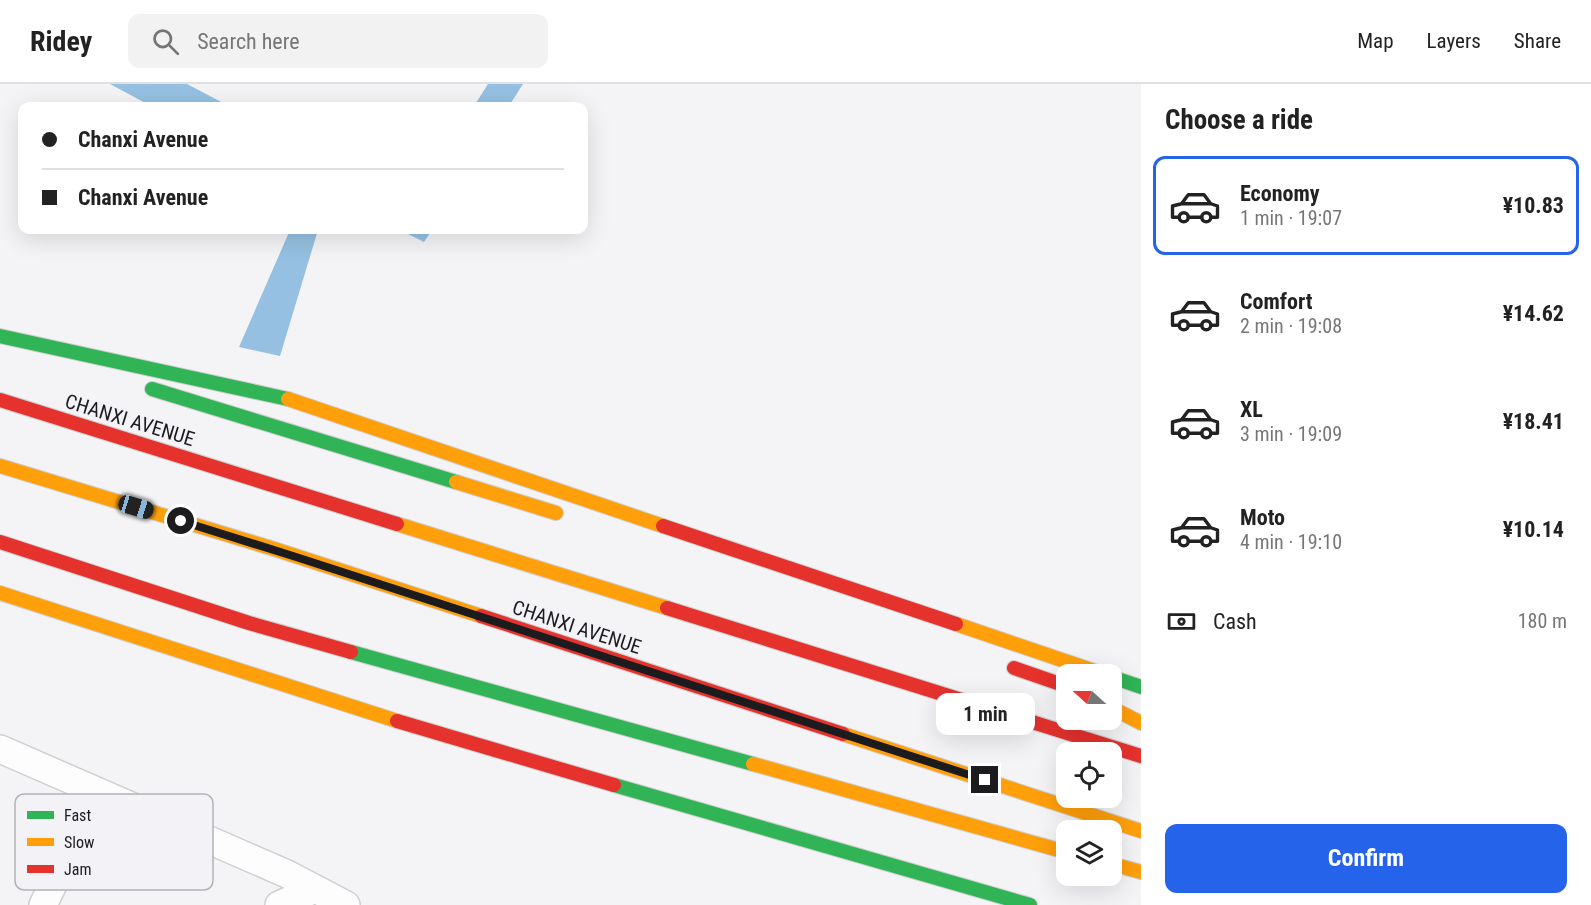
<!DOCTYPE html>
<html lang="en">
<head>
<meta charset="utf-8">
<style>
	:root { --surface:#fff; --page:#f2f2f2; --text:#222; --muted:#767676; --line:#e0e0e0; --accent:#2563eb }
	body { margin:0; font-family:"Roboto Condensed",sans-serif; background:var(--page); color:var(--text); height:100vh; display:flex; flex-direction:column; font-size:22px; white-space:nowrap }
	* { box-sizing:border-box; margin:0 }
	p { font-size:20px; color:var(--muted) }
	.icon { flex:none; width:33px; height:33px; fill:none; stroke:currentColor; stroke-width:2; stroke-linecap:round; stroke-linejoin:round }
	.map { position:relative; flex:1; overflow:hidden }
	.details { display:flex; flex-direction:column; background:var(--surface); width:450px }
	.details>* { flex:none }
	.hud { position:absolute; left:18px; top:18px; width:570px; height:132px; border-radius:12px; box-shadow:0 6px 24px #0002; display:grid; align-content:center; height:132px; padding:0 24px; background:var(--surface) }
	.needle { width:39px; rotate:291deg }
	.fabs { position:absolute; left:1056px; top:580px; display:grid; gap:12px }
	.fabs a { display:grid; place-items:center; width:66px; height:66px; border-radius:12px; background:var(--surface); box-shadow:0 6px 24px #0002; font-size:30px }
	.end { position:absolute; width:27px; height:27px; margin:-14px; border:8px solid #1c1c1e; background:#fff; box-shadow:0 0 0 3px #fff }
	.from { border-radius:50% }
	.bubble { position:absolute; height:42px; border-radius:12px; background:var(--surface); box-shadow:0 6px 24px #0002; font-size:20px; font-weight:700; line-height:42px; text-align:center }
	.car { position:absolute; width:18px; height:36px; margin:-18px -9px; border-radius:8px; box-shadow:0 0 4px 2px #0007; background:linear-gradient(#222 24%,#8ab4d8 0 40%,#222 0 76%,#8ab4d8 0 86%,#222 0) }
	.hud b { display:flex; align-items:center; gap:21px; height:57px; font-size:22px }
	.hud b+b { border-top:2px solid var(--line) }
	.hud i { width:15px; height:15px; background:var(--text) }
	ul { padding:0; list-style:none }
	li { display:flex; align-items:center; gap:18px; height:99px; margin:0 12px 9px; padding:0 12px; border:3px solid transparent; border-radius:12px }
	li div { flex:1 }
	li b { display:block; font-size:22px }
	li em { font-style:normal; font-weight:700 }
	li.selected { border-color:var(--accent) }
	li>.icon { width:54px; height:54px; stroke-width:1.5 }
	h2 { padding:0 24px; font-size:27px; line-height:72px }
	.pay { display:flex; align-items:center; gap:15px; height:66px; padding:0 24px; font-size:22px }
	.pay p { margin-inline-start:auto }
	.action { display:flex; gap:12px; margin-top:auto; padding:12px 24px }
	.action a { flex:1; height:69px; border-radius:12px; background:var(--accent); color:#fff; font-size:24px; font-weight:700; line-height:69px; text-align:center }
	header { display:flex; align-items:center; gap:36px; box-sizing:border-box; height:84px; padding:0 30px; background:var(--surface); border-bottom:2px solid var(--line) }
	header strong { font-size:28px }
	nav { display:flex; gap:33px; margin-inline-start:auto; font-size:21px }
	.search { width:420px; height:54px; background:var(--page); display:flex; align-items:center; gap:15px; box-sizing:border-box; padding:0 21px; border-radius:12px; color:var(--muted); font-size:22px }
	main { display:flex; flex:1; min-height:0 }
	.map>svg:first-child { display:block }
	.water { fill:#95c0e1 }
	.lines { fill:none; stroke-linecap:round; stroke-linejoin:round }
	.street-casing { stroke:#cfcfd1; stroke-width:30 }
	.fast-casing { stroke:#cfcfd1; stroke-width:16 }
	.slow-casing { stroke:#cfcfd1; stroke-width:16 }
	.jam-casing { stroke:#cfcfd1; stroke-width:16 }
	.street { stroke:#fdfdfe; stroke-width:27 }
	.fast { stroke:#30b455; stroke-width:14 }
	.slow { stroke:#ff9f0a; stroke-width:14 }
	.jam { stroke:#e5322d; stroke-width:14 }
	.route { stroke:#1c1c1e; stroke-width:8 }
	.labels { text-anchor:middle; dominant-baseline:central; stroke-width:5; stroke-linejoin:round; paint-order:stroke }
	.street-label { font-size:20px; fill:#1c1c1e; stroke:#f3f3f7 }
	.key { fill:#f3f3f7; stroke:#b2b2b6; stroke-width:1.5 }
	.key-label { font-size:16px; fill:#1c1c1e }
</style>
</head>
<body>
<header>
<strong>Ridey</strong>
<div class="search"><svg class="icon" aria-label="search" viewBox="0 0 24 24"><circle cx="10" cy="10" r="6"/><path d="M15 15l6 6"/></svg>Search here</div>
<nav><a>Map</a><a>Layers</a><a>Share</a></nav>
</header>
<main>
<div class="map">
<svg width="1141" height="821" viewBox="0 0 1141 821">
	<rect width="100%" height="100%" fill="#f4f4f6"/>
	<path class="water" d="M110,0h77l42,22h-78z
		M488,0h35l-14,22h-35z
		M290,146h28l-38,126 -41,-9z
		M400,146h32l-8,12z"/>
	<g class="lines">
		<defs>
			<path id="street" d="M0,665l287,125 59,31
				M43,821l55,-113
				M279,821l36,-16"/>
			<path id="fast" d="M0,252l288,63
				M152,305l304,93
				M351,568l402,112
				M1112,593l29,10
				M614,701l416,120"/>
			<path id="slow" d="M288,315l375,127
				M0,382l271,82 210,68
				M456,398l100,31
				M397,440l270,84
				M0,509l397,128
				M956,540l150,51
				M1112,624l29,15
				M843,650l298,97
				M753,680l313,88
				M1112,780l29,8"/>
			<path id="jam" d="M0,316l397,124
				M663,442l293,98
				M0,458l249,81 102,29
				M667,524l474,148
				M481,532l362,118
				M1014,584l52,18
				M397,637l217,64"/>
		</defs>
		<use href="#street" class="street-casing"/>
		<use href="#fast" class="fast-casing"/>
		<use href="#slow" class="slow-casing"/>
		<use href="#jam" class="jam-casing"/>
		<use href="#street" class="street"/>
		<use href="#fast" class="fast"/>
		<use href="#slow" class="slow"/>
		<use href="#jam" class="jam"/>
	</g>
	<g class="lines">
		<path class="route" d="M181,437l112,35 692,224"/>
	</g>
	<g class="labels">
		<g class="street-label">
			<text transform="translate(130 336) rotate(17)">CHANXI AVENUE</text>
			<text transform="translate(577 543) rotate(18)">CHANXI AVENUE</text>
		</g>
	</g>
	<rect x="15" y="710" width="198" height="96" rx="9" class="key"/>
	<rect x="27" y="727" width="27" height="8" fill="#30b455"/>
	<rect x="27" y="754" width="27" height="8" fill="#ff9f0a"/>
	<rect x="27" y="781" width="27" height="8" fill="#e5322d"/>
	<g class="key-label">
		<text x="64" y="737">Fast</text>
		<text x="64" y="764">Slow</text>
		<text x="64" y="791">Jam</text>
	</g>
</svg>
<div class="fabs">
<a><svg class="needle" viewBox="-14 -14 28 28"><path d="M0-13l5 13h-10z" fill="#e53935"/><path d="M0 13l5-13h-10z" fill="#767676"/></svg></a>
<a><svg class="icon" aria-label="locate" viewBox="0 0 24 24"><circle cx="12" cy="12" r="6"/><path d="M12 2v4M12 18v4M2 12h4M18 12h4"/></svg></a>
<a><svg class="icon" aria-label="layers" viewBox="0 0 24 24"><path d="M12 4l9 5-9 5-9-5zM3 14l9 5 9-5"/></svg></a>
</div>
<i class="end from" style="left:181px;top:437px"></i>
<i class="end" style="left:985px;top:696px"></i>
<div class="bubble" style="left:936px;top:609px;width:99px">1 min</div>
<i class="car" style="left:136px;top:423px;rotate:107deg"></i>
<div class="hud">
<b><i class="from"></i>Chanxi Avenue</b>
<b><i></i>Chanxi Avenue</b>
</div>
</div>
<section class="details">
<h2>Choose a ride</h2>
<ul>
<li class="selected"><svg class="icon" aria-label="car" viewBox="0 0 24 24"><path d="M5 17H2v-5l4-1 3-4h7l3 4 3 1v5h-3M9 17h6M6 11h13"/><circle cx="7" cy="17" r="2"/><circle cx="17" cy="17" r="2"/></svg><div><b>Economy</b><p>1 min · 19:07</p></div><em>¥10.83</em></li>
<li><svg class="icon" aria-label="car" viewBox="0 0 24 24"><path d="M5 17H2v-5l4-1 3-4h7l3 4 3 1v5h-3M9 17h6M6 11h13"/><circle cx="7" cy="17" r="2"/><circle cx="17" cy="17" r="2"/></svg><div><b>Comfort</b><p>2 min · 19:08</p></div><em>¥14.62</em></li>
<li><svg class="icon" aria-label="car" viewBox="0 0 24 24"><path d="M5 17H2v-5l4-1 3-4h7l3 4 3 1v5h-3M9 17h6M6 11h13"/><circle cx="7" cy="17" r="2"/><circle cx="17" cy="17" r="2"/></svg><div><b>XL</b><p>3 min · 19:09</p></div><em>¥18.41</em></li>
<li><svg class="icon" aria-label="car" viewBox="0 0 24 24"><path d="M5 17H2v-5l4-1 3-4h7l3 4 3 1v5h-3M9 17h6M6 11h13"/><circle cx="7" cy="17" r="2"/><circle cx="17" cy="17" r="2"/></svg><div><b>Moto</b><p>4 min · 19:10</p></div><em>¥10.14</em></li>
</ul>
<div class="pay"><svg class="icon" aria-label="cash" viewBox="0 0 24 24"><path d="M3 7h18v10H3z"/><circle cx="12" cy="12" r="2"/></svg>Cash<p>180 m</p></div>
<div class="action"><a>Confirm</a></div>
</section>
</main>
</body>
</html>
